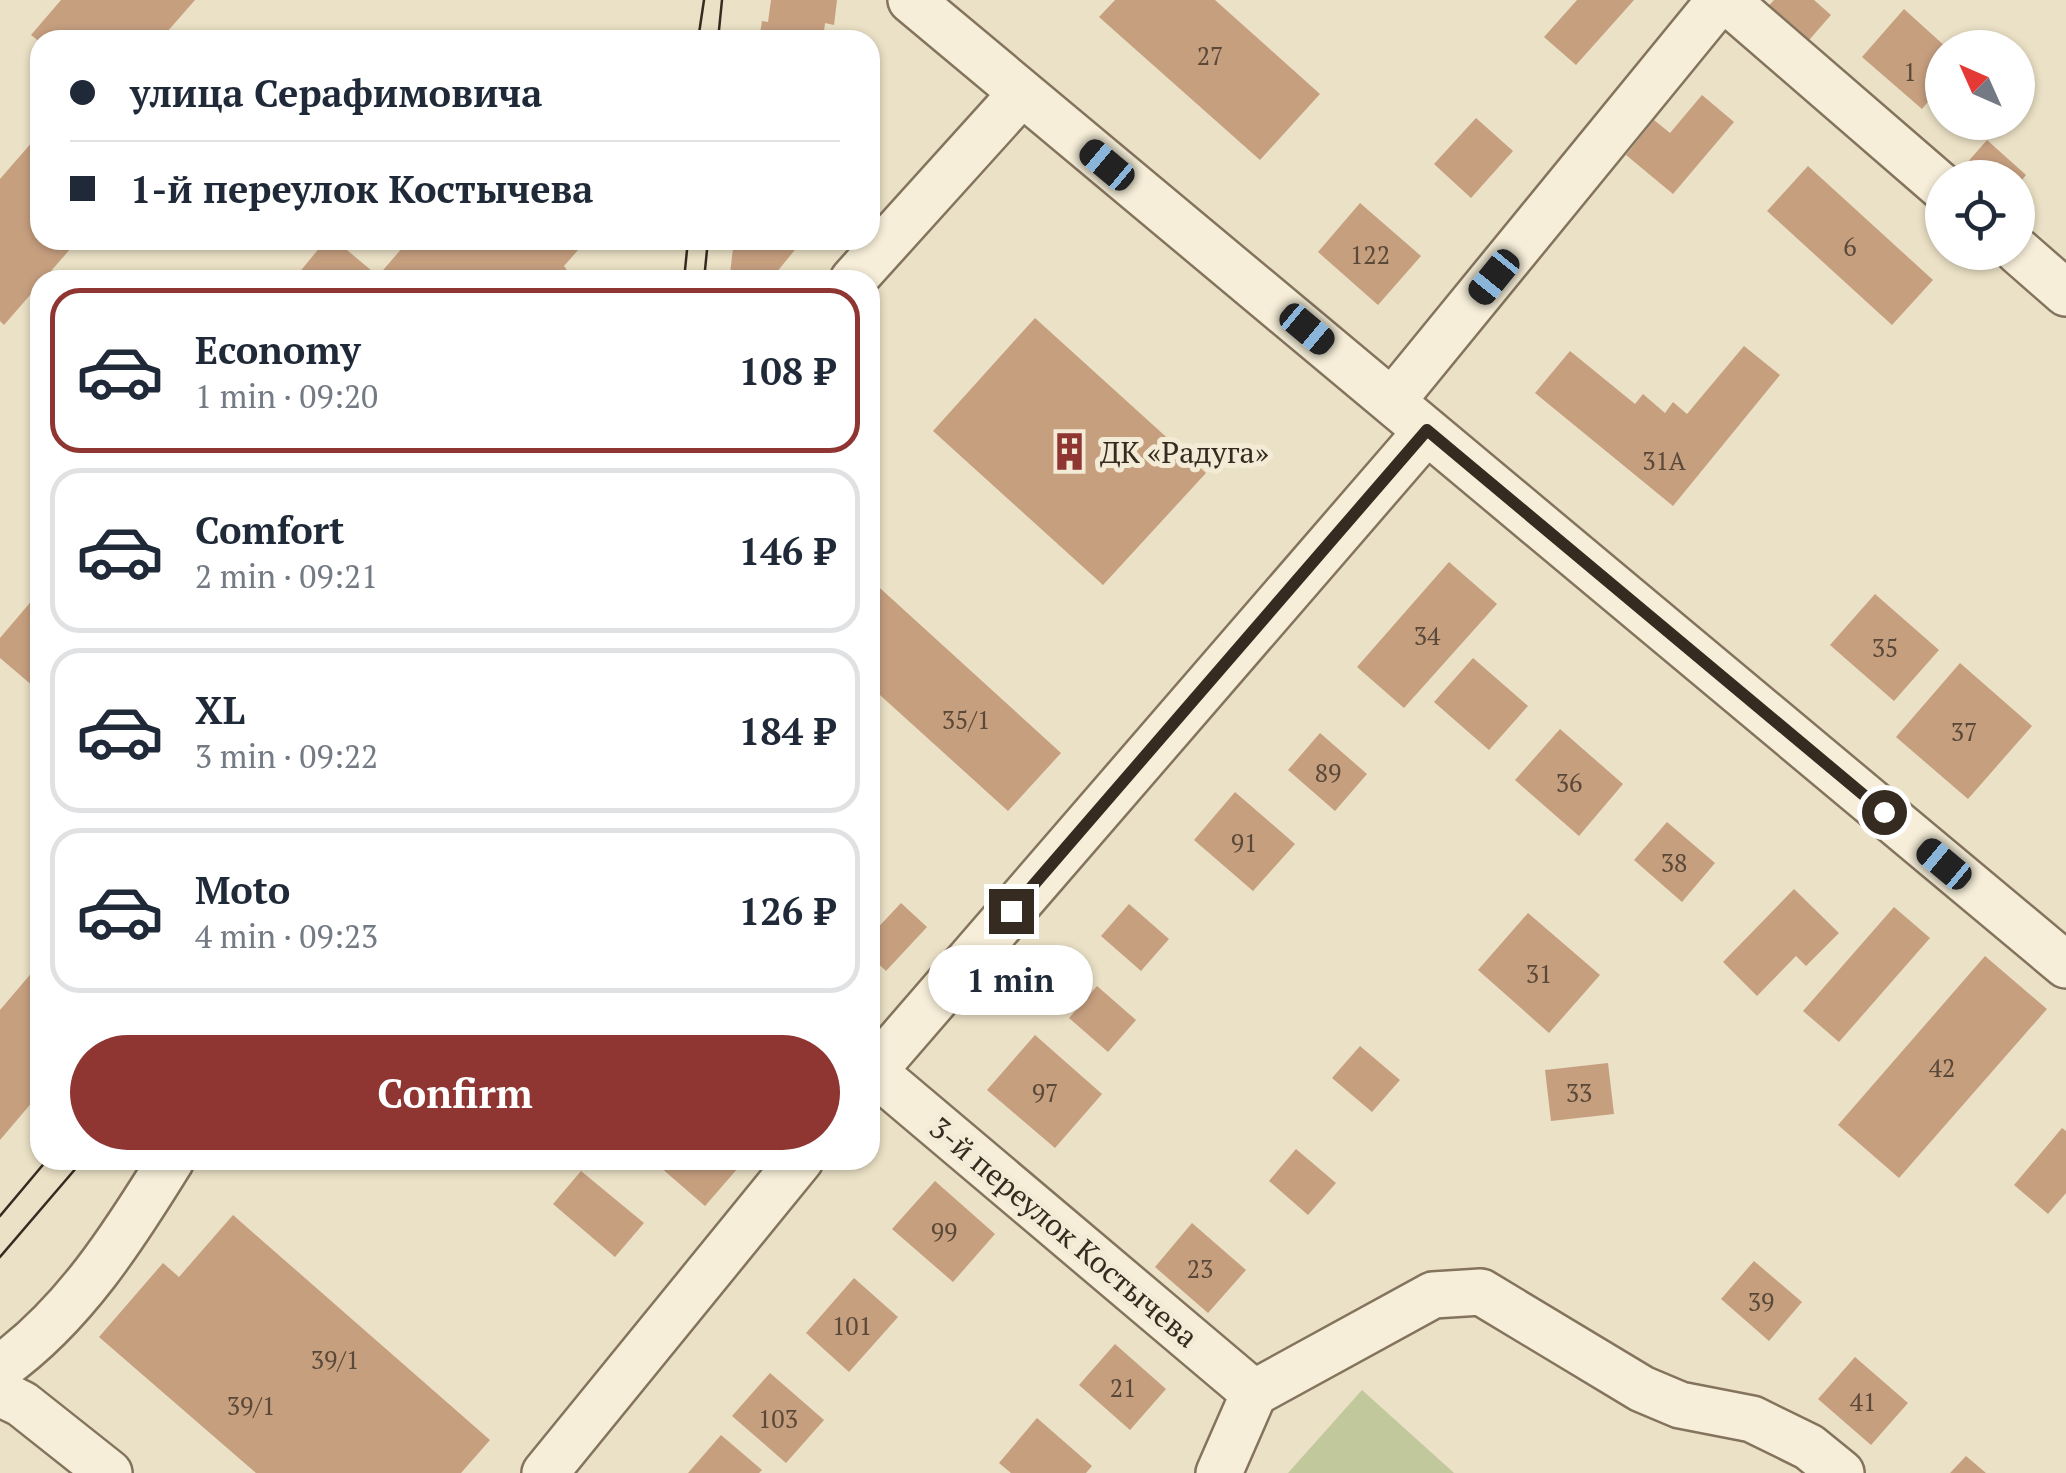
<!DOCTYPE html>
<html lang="en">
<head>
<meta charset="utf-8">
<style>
	:root { --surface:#fff; --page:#f6f6f7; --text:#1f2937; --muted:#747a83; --line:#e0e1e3; --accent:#8f3532 }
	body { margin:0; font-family:"PT Serif",serif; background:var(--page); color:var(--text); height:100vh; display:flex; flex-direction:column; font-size:38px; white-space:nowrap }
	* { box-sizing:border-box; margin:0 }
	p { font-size:32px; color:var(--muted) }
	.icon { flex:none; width:55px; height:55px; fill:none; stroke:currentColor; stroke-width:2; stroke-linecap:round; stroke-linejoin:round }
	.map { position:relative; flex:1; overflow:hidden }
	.details { position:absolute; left:30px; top:270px; width:850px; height:900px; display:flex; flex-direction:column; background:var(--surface); border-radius:30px; box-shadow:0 2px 8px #0004 }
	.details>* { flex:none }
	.hud { position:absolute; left:30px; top:30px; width:850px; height:220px; border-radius:30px; box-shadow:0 2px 8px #0004; display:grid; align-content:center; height:220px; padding:0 40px; background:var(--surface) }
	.needle { width:65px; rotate:315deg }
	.controls { position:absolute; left:1925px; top:30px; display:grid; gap:20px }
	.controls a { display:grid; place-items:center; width:110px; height:110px; border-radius:50%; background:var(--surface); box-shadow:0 2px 8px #0004; font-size:50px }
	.end { position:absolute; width:45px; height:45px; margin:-22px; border:12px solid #362b20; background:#fff; box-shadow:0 0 0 5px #fff }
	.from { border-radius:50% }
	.bubble { position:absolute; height:70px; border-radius:35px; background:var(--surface); box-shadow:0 2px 8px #0004; font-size:32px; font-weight:700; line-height:70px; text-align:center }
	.car { position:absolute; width:30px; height:60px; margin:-30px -15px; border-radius:12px; box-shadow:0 0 8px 2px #0007; background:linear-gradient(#222 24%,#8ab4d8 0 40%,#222 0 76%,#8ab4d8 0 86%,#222 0) }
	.hud b { display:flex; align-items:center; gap:35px; height:95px; font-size:38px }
	.hud b+b { border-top:2px solid var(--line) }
	.hud i { width:25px; height:25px; background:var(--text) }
	ul { padding:18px 0 0; list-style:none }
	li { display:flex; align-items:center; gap:30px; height:165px; margin:0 20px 15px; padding:0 20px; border:5px solid var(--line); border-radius:30px }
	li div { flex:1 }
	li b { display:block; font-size:38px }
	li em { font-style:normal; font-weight:700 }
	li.active { border-color:var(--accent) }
	li>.icon { width:90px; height:90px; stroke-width:1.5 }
	.button { display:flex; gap:20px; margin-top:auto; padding:20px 40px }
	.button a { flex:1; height:115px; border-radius:60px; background:var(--accent); color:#fff; font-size:40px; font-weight:700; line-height:115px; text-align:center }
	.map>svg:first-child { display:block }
	.green { fill:#c1c89b }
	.building { fill:#c69f7f }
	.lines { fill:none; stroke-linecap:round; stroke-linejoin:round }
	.minor-casing { stroke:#84735d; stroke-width:50 }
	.minor { stroke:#f6eed8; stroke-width:45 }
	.tram { stroke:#362b20; stroke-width:2.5 }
	.route { stroke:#362b20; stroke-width:12 }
	.labels { text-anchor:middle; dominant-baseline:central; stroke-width:10; stroke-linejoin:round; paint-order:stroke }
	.number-label { font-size:25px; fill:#5a4838 }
	.poi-label { font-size:30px; fill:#362b20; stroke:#f3ebd5; text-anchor:start }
	.street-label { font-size:30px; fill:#362b20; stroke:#f3ebd5 }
</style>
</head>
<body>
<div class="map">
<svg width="2066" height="1473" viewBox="0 0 2066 1473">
	<rect width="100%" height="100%" fill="#ebe1c6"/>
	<path class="green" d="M1362,1390l92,83h-166z"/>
	<path class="building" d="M61,0h134l-35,40 -120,2 -9,-7z
		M771,0h66l-3,25 -9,-2 -2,17h-64l3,-19 6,1z
		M1115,0h100l105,94 -60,66 -161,-143z
		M1577,0h57l-58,65 -32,-28z
		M1774,0h40l17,15 -28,32 -40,-35z
		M1904,9l43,39h-5v37l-20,24 -60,-52z
		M1702,95l32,27 -61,72 -47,-39 28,-35 16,13z
		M1476,118l37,33 -42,47 -37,-34z
		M40,133v107h38l-74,85 -4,-4v-142z
		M1987,140l39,35 -8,10v-7h-53l-6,-6z
		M1808,166l125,114 -41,45 -125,-114z
		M1360,203l61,53 -43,49 -60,-53z
		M326,240h9l43,36 31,-36h186l-4,5 -5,-4 -22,25 10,14h-281z
		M734,240h69l-27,33 -1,6 -45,-5z
		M1035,318l171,155 -103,112 -170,-154z
		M1744,346l36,29 -107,131 -138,-113 35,-42 65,53 8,-10 22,19 8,-11 14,12z
		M1449,562l48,42 -93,104 -47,-41z
		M870,579l191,174 -53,58 -138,-125z
		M40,591v101l-40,-34v-20z
		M1875,594l64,56 -45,51 -64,-56z
		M1473,658l55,48 -39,44 -55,-48z
		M1960,663l72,63 -64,73 -72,-62z
		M1560,729l63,55 -44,52 -64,-56z
		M1320,733l47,41 -32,37 -47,-41z
		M1235,792l60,52 -42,47 -59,-51z
		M1667,822l48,41 -33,39 -48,-42z
		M1794,889l45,44 -33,33 -10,-10 -39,40 -34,-34z
		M901,903l26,24 -41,44 -16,-15v-20z
		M1129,904l40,35 -28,32 -40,-35z
		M1894,907l36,31 -91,104 -36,-31z
		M1528,913l72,62 -51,58 -71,-63z
		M1985,956l62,53 -148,169 -61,-53z
		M40,963v130l-40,47v-130z
		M1097,986l39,34 -28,32 -39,-34z
		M1035,1035l67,59 -47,54 -68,-58z
		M1360,1046l40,34 -28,32 -40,-34z
		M1608,1063l6,51 -63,7 -6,-51z
		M2062,1128l4,3v62l-18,21 -34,-29z
		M1296,1149l40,34 -28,32 -39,-34z
		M652,1160h93l-40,46z
		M581,1171l63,52 -29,34 -62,-53z
		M935,1181l60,53 -42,48 -61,-53z
		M233,1215l257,225 -29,33h-205l-157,-136 64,-74 16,14z
		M1192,1223l54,47 -38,43 -53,-46z
		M1754,1261l48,41 -33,39 -48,-42z
		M854,1278l44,39 -49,55 -43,-39z
		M1115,1344l51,45 -36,41 -51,-45z
		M1855,1357l53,46 -37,42 -53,-46z
		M770,1373l54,47 -38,43 -54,-47z
		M1037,1418l55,48 -6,7h-75l-12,-10z
		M721,1435l41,35 -3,3h-71z
		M1966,1456l20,17h-36z"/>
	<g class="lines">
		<defs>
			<path id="minor" d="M911,0l1155,965
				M1726,0l216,187
				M2018,251l48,42
				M853,280l168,-186
				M1393,400l327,-400
				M873,1071l381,322
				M870,1075l557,-644
				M0,1368c74,-53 124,-132 171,-208
				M0,1393l22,11 87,69
				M545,1473l255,-313
				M1219,1473l35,-80 179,-98 48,-3 161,97 38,16 72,14 57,28 32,26"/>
		</defs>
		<use href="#minor" class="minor-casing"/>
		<use href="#minor" class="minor"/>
		<path class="tram" d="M698,40l6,-40
			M718,40l4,-40
			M684,280l4,-40
			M704,280l4,-40
			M0,1216l47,-56
			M0,1257l83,-97"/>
	</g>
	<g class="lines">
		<path class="route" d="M1011,911l416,-481 457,382"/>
	</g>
	<defs>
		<symbol id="building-bare" viewBox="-9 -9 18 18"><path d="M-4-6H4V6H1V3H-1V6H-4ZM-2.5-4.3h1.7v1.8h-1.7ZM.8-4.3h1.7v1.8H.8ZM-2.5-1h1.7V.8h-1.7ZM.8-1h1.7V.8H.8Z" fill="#8f3532" stroke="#f3ebd5" stroke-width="2.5" paint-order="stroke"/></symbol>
	</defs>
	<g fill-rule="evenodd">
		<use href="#building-bare" x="1042" y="424" width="55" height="55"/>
	</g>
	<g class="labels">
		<g class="number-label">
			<text x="1210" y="55">27</text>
			<text x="1910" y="71">1</text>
			<text x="1850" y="246">6</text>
			<text x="1370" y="254">122</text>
			<text x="1664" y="460">31А</text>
			<text x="1427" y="635">34</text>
			<text x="1885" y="647">35</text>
			<text x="966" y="719">35/1</text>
			<text x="1964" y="731">37</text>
			<text x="1328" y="772">89</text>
			<text x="1569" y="782">36</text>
			<text x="1244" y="842">91</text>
			<text x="1674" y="862">38</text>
			<text x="1539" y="973">31</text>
			<text x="1942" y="1067">42</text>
			<text x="1045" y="1092">97</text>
			<text x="1579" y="1092">33</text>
			<text x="944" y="1231">99</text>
			<text x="1200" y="1268">23</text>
			<text x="1761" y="1301">39</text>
			<text x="852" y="1325">101</text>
			<text x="335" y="1359">39/1</text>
			<text x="1123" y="1387">21</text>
			<text x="1863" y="1401">41</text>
			<text x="251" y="1405">39/1</text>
			<text x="778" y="1418">103</text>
		</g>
		<g class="poi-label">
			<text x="1100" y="452">ДК «Радуга»</text>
		</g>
		<g class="street-label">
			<text transform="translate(1064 1232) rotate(40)">3-й переулок Костычева</text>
		</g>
	</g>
</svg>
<div class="controls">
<a><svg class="needle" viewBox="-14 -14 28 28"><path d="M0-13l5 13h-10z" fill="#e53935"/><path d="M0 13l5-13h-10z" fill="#747a83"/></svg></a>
<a><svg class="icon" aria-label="locate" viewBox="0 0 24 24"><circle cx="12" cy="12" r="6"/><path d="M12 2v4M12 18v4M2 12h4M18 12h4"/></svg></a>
</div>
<i class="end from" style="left:1884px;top:812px"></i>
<i class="end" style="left:1011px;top:911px"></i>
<div class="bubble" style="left:928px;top:945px;width:165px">1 min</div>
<i class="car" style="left:1107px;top:165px;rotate:310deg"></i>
<i class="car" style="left:1494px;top:277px;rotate:219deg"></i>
<i class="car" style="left:1307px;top:329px;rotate:130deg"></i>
<i class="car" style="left:1944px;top:864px;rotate:310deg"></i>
<div class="hud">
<b><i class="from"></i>улица Серафимовича</b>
<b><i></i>1-й переулок Костычева</b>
</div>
<section class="details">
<ul>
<li class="active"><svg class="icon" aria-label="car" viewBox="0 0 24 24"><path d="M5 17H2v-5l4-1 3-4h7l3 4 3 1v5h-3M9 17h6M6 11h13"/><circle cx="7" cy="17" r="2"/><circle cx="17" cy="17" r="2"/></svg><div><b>Economy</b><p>1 min · 09:20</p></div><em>108 ₽</em></li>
<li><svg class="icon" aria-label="car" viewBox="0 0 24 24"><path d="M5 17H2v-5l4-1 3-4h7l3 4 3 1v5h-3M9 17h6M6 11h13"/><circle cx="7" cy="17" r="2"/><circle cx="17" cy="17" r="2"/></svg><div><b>Comfort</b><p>2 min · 09:21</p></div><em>146 ₽</em></li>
<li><svg class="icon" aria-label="car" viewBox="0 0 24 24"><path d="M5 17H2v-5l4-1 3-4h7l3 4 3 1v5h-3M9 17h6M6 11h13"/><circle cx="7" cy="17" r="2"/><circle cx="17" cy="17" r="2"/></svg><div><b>XL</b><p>3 min · 09:22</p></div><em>184 ₽</em></li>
<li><svg class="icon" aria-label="car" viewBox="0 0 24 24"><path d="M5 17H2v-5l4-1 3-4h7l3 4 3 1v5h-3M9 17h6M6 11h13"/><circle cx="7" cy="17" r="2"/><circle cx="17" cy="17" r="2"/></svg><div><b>Moto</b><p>4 min · 09:23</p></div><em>126 ₽</em></li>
</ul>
<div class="button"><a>Confirm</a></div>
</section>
</div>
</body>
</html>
